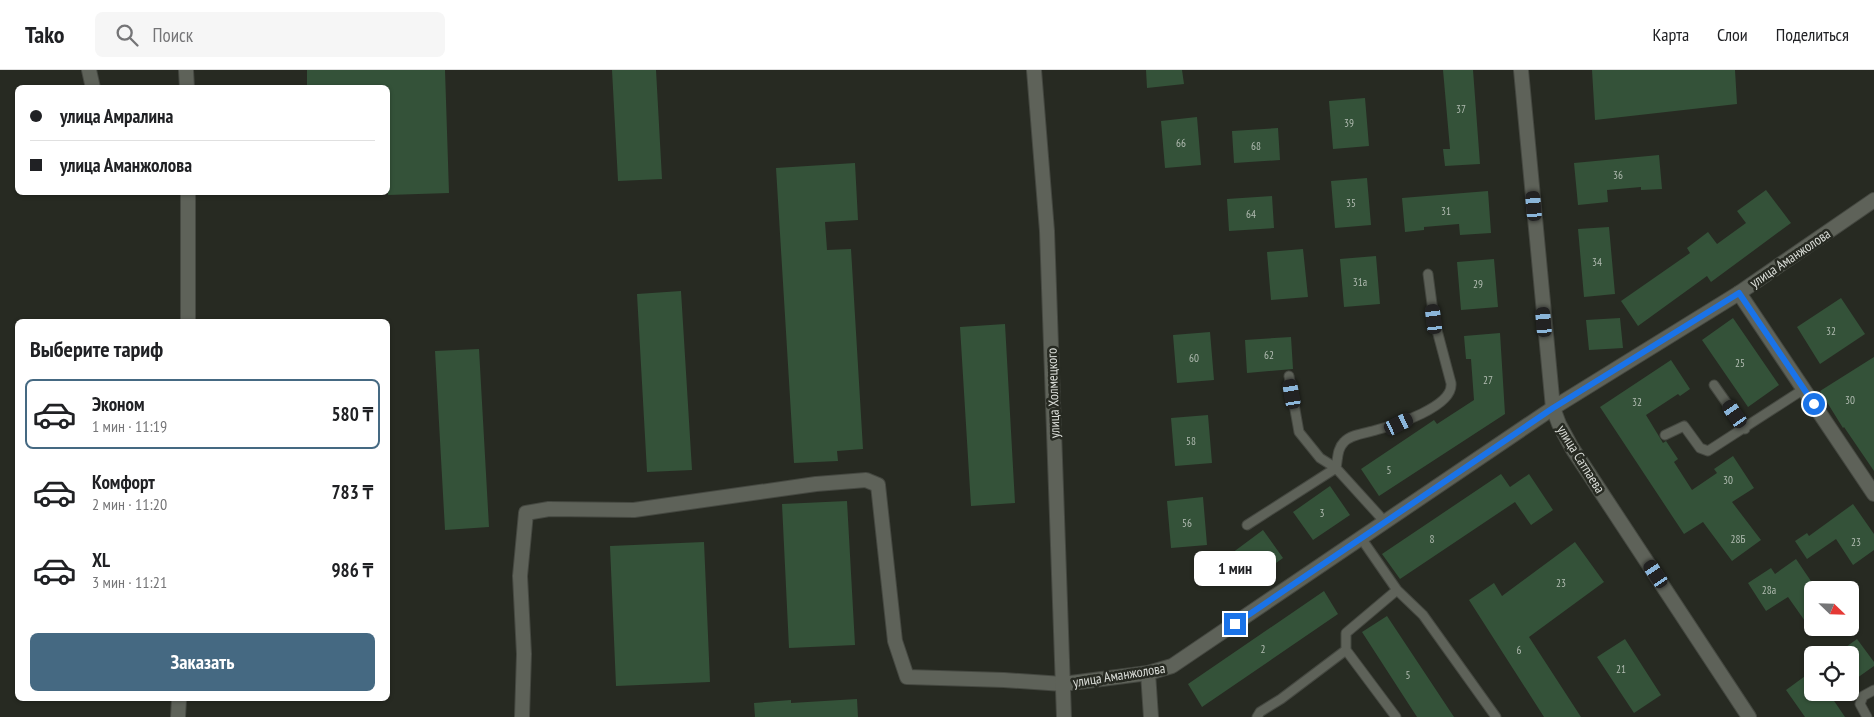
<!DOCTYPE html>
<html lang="ru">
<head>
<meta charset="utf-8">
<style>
	:root { --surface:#fff; --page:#f6f6f6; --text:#202124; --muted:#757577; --line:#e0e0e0; --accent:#456982 }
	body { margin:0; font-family:"PT Sans Narrow",sans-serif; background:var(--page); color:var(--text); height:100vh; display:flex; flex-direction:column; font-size:19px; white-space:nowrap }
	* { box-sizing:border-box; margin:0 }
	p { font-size:16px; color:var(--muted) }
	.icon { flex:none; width:28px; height:28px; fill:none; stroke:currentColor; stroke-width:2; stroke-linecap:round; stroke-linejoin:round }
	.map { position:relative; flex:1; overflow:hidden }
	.side { position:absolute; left:15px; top:249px; width:375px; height:382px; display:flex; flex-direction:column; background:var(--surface); border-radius:8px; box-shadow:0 1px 4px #0004 }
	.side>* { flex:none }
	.top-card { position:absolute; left:15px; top:15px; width:375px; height:110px; border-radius:8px; box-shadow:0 1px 4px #0004; display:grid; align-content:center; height:110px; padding:0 15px; background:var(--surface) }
	.needle { width:32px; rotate:113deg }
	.fabs { position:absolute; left:1804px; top:511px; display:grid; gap:10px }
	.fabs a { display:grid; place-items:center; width:55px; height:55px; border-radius:8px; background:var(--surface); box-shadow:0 1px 4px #0004; font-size:25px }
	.end { position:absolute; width:22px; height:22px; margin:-11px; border:6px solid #1a73e8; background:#fff; box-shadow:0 0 0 2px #fff }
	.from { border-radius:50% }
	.bubble { position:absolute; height:35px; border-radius:8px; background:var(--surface); box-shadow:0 1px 4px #0004; font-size:16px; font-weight:700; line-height:35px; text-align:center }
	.car { position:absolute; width:15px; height:30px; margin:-15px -8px; border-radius:6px; box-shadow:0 0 4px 1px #0007; background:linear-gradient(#222 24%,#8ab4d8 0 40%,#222 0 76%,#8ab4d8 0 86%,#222 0) }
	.top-card b { display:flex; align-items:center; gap:18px; height:48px; font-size:19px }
	.top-card b+b { border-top:1px solid var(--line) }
	.top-card i { width:12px; height:12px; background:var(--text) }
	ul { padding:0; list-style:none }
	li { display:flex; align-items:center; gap:15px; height:70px; margin:0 10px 8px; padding:0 5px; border:2px solid transparent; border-radius:8px }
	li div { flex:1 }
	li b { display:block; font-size:19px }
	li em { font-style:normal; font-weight:700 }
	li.active { border-color:var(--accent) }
	li>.icon { width:45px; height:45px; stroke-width:1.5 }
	h2 { padding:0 15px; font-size:22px; line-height:60px }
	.action { display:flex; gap:10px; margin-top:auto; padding:10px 15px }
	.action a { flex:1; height:58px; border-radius:8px; background:var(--accent); color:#fff; font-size:20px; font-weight:700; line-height:58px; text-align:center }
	header { display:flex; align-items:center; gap:30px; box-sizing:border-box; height:70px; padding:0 25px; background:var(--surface); border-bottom:1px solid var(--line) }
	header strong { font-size:24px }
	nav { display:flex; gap:28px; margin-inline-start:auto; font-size:18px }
	.search { width:350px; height:45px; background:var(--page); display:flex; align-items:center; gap:12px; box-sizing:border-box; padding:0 18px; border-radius:8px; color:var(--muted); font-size:19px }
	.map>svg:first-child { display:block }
	.building { fill:#345239 }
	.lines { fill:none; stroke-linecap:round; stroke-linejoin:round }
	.service-casing { stroke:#454841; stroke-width:11 }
	.minor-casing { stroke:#454841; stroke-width:16 }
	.tertiary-casing { stroke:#454841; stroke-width:16 }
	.secondary-casing { stroke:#454841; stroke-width:16 }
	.service { stroke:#5e6259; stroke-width:9 }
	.minor { stroke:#5e6259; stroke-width:14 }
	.tertiary { stroke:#5e6259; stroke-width:14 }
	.secondary { stroke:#5e6259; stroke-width:14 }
	.route { stroke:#1a73e8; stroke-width:6 }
	.labels { text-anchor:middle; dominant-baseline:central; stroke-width:5; stroke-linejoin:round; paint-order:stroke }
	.number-label { font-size:11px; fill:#b1bbb1 }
	.street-label { font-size:14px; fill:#dbded9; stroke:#272a22 }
</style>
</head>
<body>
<header>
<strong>Tako</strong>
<div class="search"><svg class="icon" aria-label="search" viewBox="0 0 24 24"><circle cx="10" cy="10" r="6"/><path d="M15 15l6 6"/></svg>Поиск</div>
<nav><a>Карта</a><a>Слои</a><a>Поделиться</a></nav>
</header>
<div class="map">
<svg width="1874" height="647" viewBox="0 0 1874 647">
	<rect width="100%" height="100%" fill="#272a22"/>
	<path class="building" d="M307,0h138l4,123 -61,2v-107h-81z
		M612,0h44l6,109 -44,2z
		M1146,0h36l2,14 -37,4z
		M1443,0h30l7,94 -35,2 -2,-17h7z
		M1592,0h143l2,34 -142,16z
		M1365,28l4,48 -36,3 -4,-48z
		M1197,47l4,48 -36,3 -4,-47z
		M1278,58l2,32 -46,3 -2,-32z
		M1659,85l3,34 -21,1v-3l-34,3 1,12 -30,3 -4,-42z
		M855,93l3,57 -33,2 2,28 24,-1 12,200 -26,2 1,10 -44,2 -18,-295z
		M1367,108l4,47 -36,3 -4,-47z
		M1766,120l25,33 -80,59 -4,-6 -69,50 -17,-25 69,-48 -3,-5 21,-16 9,12 29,-21 -9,-12z
		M1488,121l3,42 -31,2 -1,-11 -35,3v3l-19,2 -3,-34z
		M1272,126l2,32 -45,3 -2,-32z
		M1609,157l6,67 -31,3 -6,-68z
		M1303,179l5,48 -37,3 -4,-48z
		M1376,186l4,48 -36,3 -4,-48z
		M1494,189l4,48 -37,3 -4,-48z
		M681,221l11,179 -45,2 -10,-178z
		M1841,228l24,36 -45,30 -23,-37z
		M1620,248l3,30 -34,2 -3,-30z
		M1733,248l46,67 -31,22 -46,-67z
		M1005,254l10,179 -44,3 -11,-179z
		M1210,262l4,48 -37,3 -4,-48z
		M1500,263l5,81 -126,82 -18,-27 73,-49 3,4 37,-24 -3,-41h-5l-2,-23z
		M1291,267l2,32 -46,4 -2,-33z
		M479,279l10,178 -44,3 -10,-179z
		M1874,287v114l-30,-44 -1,1 -23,-37z
		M1671,290l19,29 -10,7 -2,-2 -32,21 14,23 3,5 3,-2 12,18 -4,3 18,28 25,-17 -3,-4 19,-13 21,32 -22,14 29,38 -29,21 -29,-39 -19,12 -84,-127z
		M1208,345l4,48 -37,3 -4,-48z
		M1501,404l9,13 19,-13 24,36 -22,15 -16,-23 -115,77 -18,-25z
		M1330,416l20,29 -37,25 -20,-28z
		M1203,427l4,48 -36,3 -4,-47z
		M847,431l8,144 -66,3 -7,-144z
		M1853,434l21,30v16l-21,15 -17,-26 -29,20 -12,-18 12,-8 2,3z
		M1263,460l20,28 -35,25 -20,-27z
		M704,472l6,140 -94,4 -6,-140z
		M1575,472l29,40 -75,55 52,80h-37l-75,-117 25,-17 8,13z
		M1796,489l19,28 -3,2v42l-24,-34 -22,14 -18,-28 23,-15 4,6z
		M1324,521l14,23 -136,93 -14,-23z
		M1387,546l67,101h-37l-55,-85z
		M1625,569l36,56 -27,18 -37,-56z
		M1857,569l17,23v4l-24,17v-28h-15z
		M1812,601v21h16l17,25h-40l-19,-27z
		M857,629l1,18h-103l-1,-14 37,-3v3z"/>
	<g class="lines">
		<defs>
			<path id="service" d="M1289,306l10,56 21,26 16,10 49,54
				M1714,315l31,44
				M1665,365l19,-9 16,22 8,3 96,-62
				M1247,455l89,-57c2,-10 1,-19 8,-26 7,-8 23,-9 32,-12 19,-5 78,-23 75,-47l-17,-64 -6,-45
				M1361,468l36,52 26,25 73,102
				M1257,647l3,-5 21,-13 65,-49
				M1396,647l-50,-67v-17l51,-43
				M1867,647l-7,-13 3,-8 11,-6"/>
			<path id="minor" d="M89,0l4,18
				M186,0l1,18
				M1739,223l135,201
				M188,251v-129
				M1148,603l3,44
				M178,647l1,-18
				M522,647l2,-63 -4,-78 6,-63 23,-4 85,1 182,-26 50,-4 12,5 17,156 12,36 97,3 59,4"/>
			<path id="tertiary" d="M1034,0l13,161 17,486
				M1063,614l85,-11 24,-7 381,-258 186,-115 135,-93"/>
			<path id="secondary" d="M1521,0l32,338 6,16 13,24 177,269"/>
		</defs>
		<use href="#service" class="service-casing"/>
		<use href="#minor" class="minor-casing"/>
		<use href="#tertiary" class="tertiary-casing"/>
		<use href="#secondary" class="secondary-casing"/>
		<use href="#service" class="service"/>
		<use href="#minor" class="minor"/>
		<use href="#tertiary" class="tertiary"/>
		<use href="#secondary" class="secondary"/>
	</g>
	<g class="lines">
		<path class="route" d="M1235,554l318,-216 186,-115 75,111"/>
	</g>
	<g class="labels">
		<g class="number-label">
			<text x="1461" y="39">37</text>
			<text x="1349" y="53">39</text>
			<text x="1181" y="73">66</text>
			<text x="1256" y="76">68</text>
			<text x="1618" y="105">36</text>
			<text x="1351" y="133">35</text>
			<text x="1446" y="141">31</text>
			<text x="1251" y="144">64</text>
			<text x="1597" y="192">34</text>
			<text x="1360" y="212">31а</text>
			<text x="1478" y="214">29</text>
			<text x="1831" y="261">32</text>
			<text x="1269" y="285">62</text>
			<text x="1194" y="288">60</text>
			<text x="1740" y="293">25</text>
			<text x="1488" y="310">27</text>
			<text x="1850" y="330">30</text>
			<text x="1637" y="332">32</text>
			<text x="1191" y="371">58</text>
			<text x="1389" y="400">5</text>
			<text x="1728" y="410">30</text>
			<text x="1322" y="443">3</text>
			<text x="1187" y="453">56</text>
			<text x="1432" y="469">8</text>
			<text x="1738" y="469">28Б</text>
			<text x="1856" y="472">23</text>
			<text x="1561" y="513">23</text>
			<text x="1769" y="520">28а</text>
			<text x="1263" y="579">2</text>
			<text x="1519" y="580">6</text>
			<text x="1621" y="599">21</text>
			<text x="1408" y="605">5</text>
		</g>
		<g class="street-label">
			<text transform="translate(1790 188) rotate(-34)">улица Аманжолова</text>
			<text transform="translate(1053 323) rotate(-92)">улица Холмецкого</text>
			<text transform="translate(1581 389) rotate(58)">улица Сатпаева</text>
			<text transform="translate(1119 605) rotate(-9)">улица Аманжолова</text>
		</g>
	</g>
</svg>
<div class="fabs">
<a><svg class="needle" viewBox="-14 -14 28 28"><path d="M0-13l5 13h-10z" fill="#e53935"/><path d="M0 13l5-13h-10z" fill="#757577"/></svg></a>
<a><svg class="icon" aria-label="locate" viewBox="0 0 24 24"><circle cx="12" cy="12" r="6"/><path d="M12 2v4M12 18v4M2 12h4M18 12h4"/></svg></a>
</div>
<i class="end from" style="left:1814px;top:334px"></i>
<i class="end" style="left:1235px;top:554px"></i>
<div class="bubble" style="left:1194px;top:481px;width:82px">1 мин</div>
<i class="car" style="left:1534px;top:136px;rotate:355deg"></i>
<i class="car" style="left:1434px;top:249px;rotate:353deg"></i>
<i class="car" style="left:1544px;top:252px;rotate:355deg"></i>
<i class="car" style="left:1292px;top:324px;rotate:350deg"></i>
<i class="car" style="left:1735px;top:344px;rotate:325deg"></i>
<i class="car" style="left:1399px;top:354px;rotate:64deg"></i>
<i class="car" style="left:1656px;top:504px;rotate:326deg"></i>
<div class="top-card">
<b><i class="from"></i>улица Амралина</b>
<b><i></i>улица Аманжолова</b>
</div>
<section class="side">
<h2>Выберите тариф</h2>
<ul>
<li class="active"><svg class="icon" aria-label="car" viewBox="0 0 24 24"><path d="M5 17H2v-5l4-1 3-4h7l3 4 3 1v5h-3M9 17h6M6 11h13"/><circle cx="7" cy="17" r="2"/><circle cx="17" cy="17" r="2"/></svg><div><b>Эконом</b><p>1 мин · 11:19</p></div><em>580 ₸</em></li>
<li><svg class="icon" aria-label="car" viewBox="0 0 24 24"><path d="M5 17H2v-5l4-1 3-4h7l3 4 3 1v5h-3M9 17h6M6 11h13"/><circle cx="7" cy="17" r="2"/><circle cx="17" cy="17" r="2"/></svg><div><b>Комфорт</b><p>2 мин · 11:20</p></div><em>783 ₸</em></li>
<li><svg class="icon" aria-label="car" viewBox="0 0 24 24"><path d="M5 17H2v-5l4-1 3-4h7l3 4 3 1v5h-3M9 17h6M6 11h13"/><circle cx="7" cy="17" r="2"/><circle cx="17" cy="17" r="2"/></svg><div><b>XL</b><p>3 мин · 11:21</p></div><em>986 ₸</em></li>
</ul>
<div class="action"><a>Заказать</a></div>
</section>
</div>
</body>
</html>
